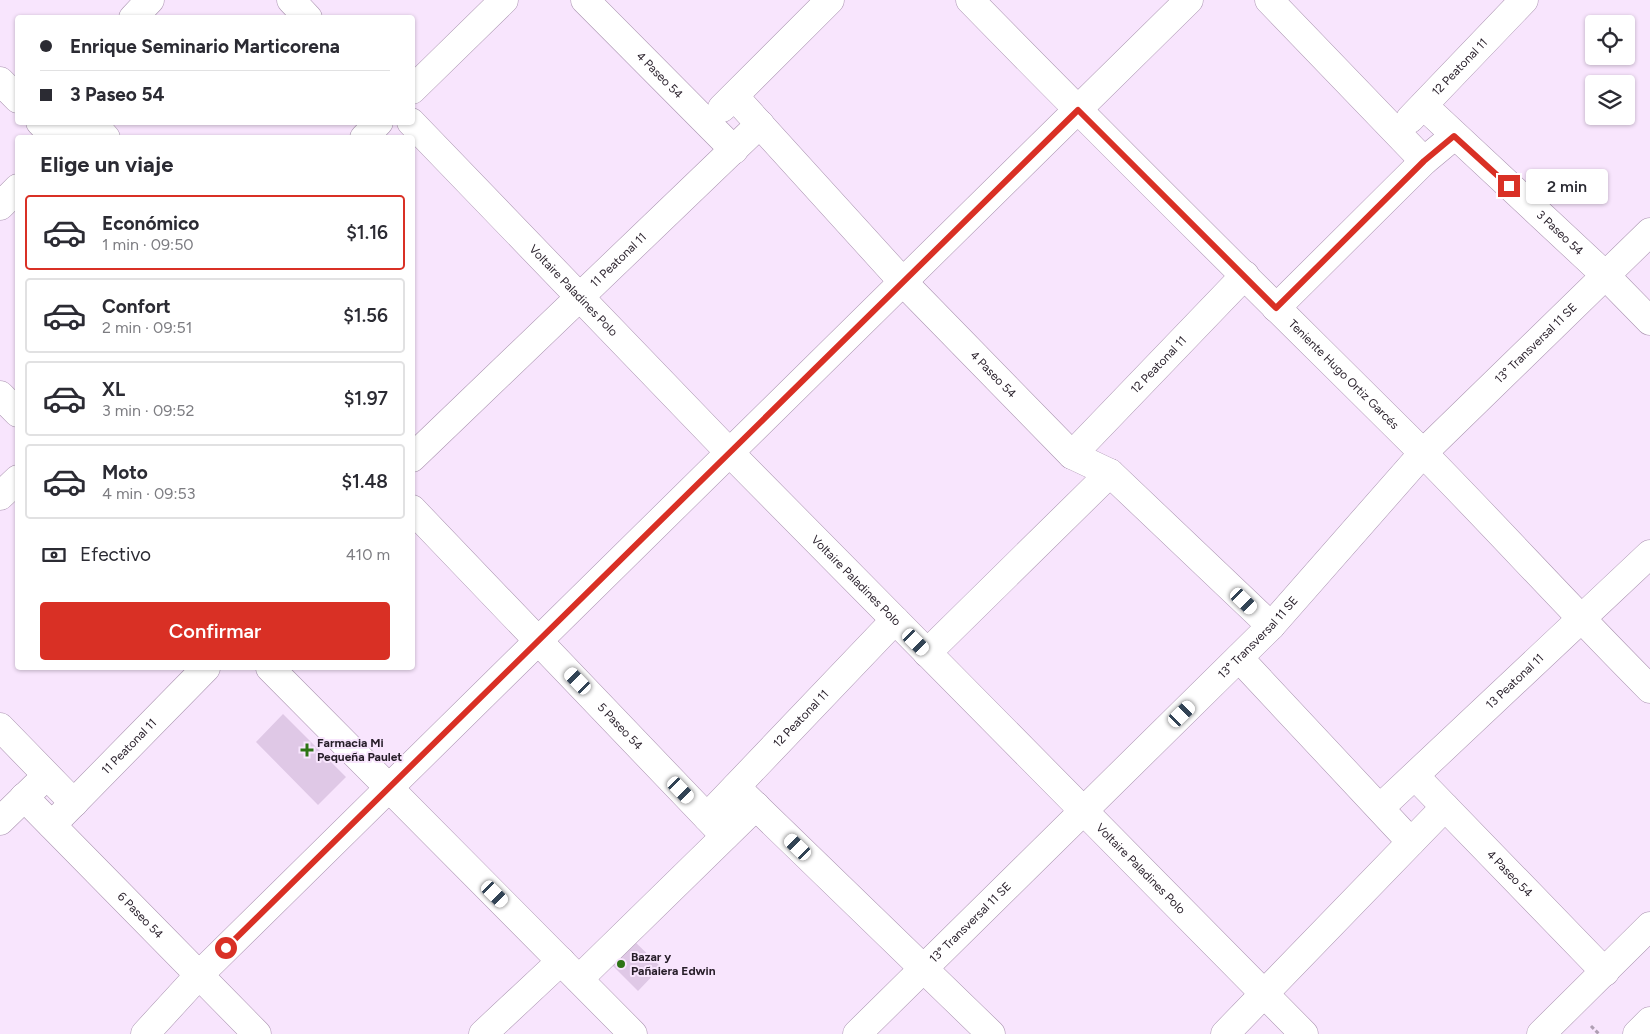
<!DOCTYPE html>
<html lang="es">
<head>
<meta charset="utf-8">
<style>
	:root { --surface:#fff; --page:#f2f2f3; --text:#2b2b33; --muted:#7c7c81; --line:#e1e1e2; --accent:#d93025 }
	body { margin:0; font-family:Figtree,sans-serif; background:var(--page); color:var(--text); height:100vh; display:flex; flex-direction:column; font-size:19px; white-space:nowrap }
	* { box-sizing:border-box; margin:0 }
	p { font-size:16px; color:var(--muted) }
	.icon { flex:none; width:28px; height:28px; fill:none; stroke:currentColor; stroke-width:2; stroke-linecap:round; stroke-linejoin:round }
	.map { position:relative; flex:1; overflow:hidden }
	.drawer { position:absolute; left:15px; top:135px; width:400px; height:535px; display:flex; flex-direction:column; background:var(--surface); border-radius:5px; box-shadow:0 1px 4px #0004 }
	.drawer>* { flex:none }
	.top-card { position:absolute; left:15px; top:15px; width:400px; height:110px; border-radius:5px; box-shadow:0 1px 4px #0004; display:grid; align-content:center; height:110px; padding:0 25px; background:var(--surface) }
	.tools { position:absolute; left:1585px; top:15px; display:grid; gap:10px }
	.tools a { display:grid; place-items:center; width:50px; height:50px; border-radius:5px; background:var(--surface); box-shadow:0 1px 4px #0004; font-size:25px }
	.end { position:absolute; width:22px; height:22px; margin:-11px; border:6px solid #d93025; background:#fff; box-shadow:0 0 0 2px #fff }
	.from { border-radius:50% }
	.bubble { position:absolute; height:35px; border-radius:5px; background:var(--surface); box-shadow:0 1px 4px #0004; font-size:16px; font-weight:600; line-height:35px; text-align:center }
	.car { position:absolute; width:15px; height:30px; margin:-15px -8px; border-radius:6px; box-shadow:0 0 4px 1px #0007; background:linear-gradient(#fff 24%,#345 0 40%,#fff 0 76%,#345 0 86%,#fff 0) }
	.top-card b { display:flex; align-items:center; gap:18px; height:48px; font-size:19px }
	.top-card b+b { border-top:1px solid var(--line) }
	.top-card i { width:12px; height:12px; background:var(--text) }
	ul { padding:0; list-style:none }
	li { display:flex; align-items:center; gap:15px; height:75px; margin:0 10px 8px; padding:0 15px; border:2px solid var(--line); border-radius:5px }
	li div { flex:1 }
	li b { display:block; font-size:19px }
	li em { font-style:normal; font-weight:600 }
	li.active { border-color:var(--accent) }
	li>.icon { width:45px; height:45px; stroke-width:1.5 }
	h2 { padding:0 25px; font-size:22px; line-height:60px }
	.pay { display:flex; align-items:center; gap:12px; height:55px; padding:0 25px; font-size:19px }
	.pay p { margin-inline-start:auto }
	.primary-button { display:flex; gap:10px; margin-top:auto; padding:10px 25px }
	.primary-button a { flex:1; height:58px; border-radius:5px; background:var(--accent); color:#fff; font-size:20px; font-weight:600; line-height:58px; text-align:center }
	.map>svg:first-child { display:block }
	.building { fill:#dfc8e6 }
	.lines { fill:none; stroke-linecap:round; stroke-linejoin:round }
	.minor-casing { stroke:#a993af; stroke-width:29 }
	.major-casing { stroke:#a993af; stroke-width:29 }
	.path { stroke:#af9fb3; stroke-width:3; stroke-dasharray:4 2.5; stroke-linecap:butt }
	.minor { stroke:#fff; stroke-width:28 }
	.major { stroke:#fff; stroke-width:28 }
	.route { stroke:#d93025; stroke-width:6 }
	.poi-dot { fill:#2d7415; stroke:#f8e5fd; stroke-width:2 }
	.labels { text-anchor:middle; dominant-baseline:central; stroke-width:4; stroke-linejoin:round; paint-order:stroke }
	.street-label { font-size:12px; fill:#261d28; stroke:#f8e5fd }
	.poi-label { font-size:12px; font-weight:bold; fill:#261d28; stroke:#f8e5fd; text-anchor:start }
</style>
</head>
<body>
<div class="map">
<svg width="1650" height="1034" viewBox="0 0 1650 1034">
	<rect width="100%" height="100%" fill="#f8e5fd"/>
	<path class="building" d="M283,714l63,63 -28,28 -62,-63z
		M633,940l28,27 -23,24 -28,-28z"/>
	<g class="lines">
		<defs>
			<g id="minor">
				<path d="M291,0l17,18"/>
				<path id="s1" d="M585,0l149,150"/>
				<path id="s2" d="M970,0c148,152 300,301 451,451 77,78 151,160 229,238"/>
				<path d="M1269,0l155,161"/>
				<path d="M133,18l17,-18"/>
				<path d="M0,81l18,18"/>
				<path d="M412,90l92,-90"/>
				<path id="s3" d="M735,97l168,185 169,173 38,18 161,153"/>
				<path id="s4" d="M1424,106l180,168 46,47"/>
				<path d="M722,108l108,-108"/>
				<path id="s5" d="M1410,119l114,-119"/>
				<path d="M40,122l15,16"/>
				<path d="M92,122l14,16"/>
				<path id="s6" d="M411,122l319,331 574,581"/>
				<path d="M69,138l14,-16"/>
				<path d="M364,138l15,-16"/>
				<path d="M0,206l18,-18"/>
				<path d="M1276,308l148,-147 30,-25"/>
				<path d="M0,395l18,18"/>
				<path id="s7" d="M1072,455l173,-180"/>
				<path id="s8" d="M412,458l348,-334"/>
				<path d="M0,496l18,-17"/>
				<path id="s9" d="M412,509l313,327"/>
				<path d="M927,653l183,-180"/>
				<path d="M1239,658l172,184"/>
				<path d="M270,668l363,366"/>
				<path d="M0,727l74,76"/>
				<path id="s10" d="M1415,776l190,196"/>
				<path d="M736,787l255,247"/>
				<path id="s11" d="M24,797l233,237"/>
				<path id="s12" d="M1380,808l270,-254"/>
				<path id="s13" d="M707,817l188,-197"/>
				<path d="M0,821l37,-36"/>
				<path id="s14" d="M52,825l154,-157"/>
				<path d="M579,979l177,-173"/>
				<path d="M145,1034l54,-59 990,-975"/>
				<path d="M483,1034l78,-73"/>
				<path id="s15" d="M857,1034l414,-408 152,-173 227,-221"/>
				<path d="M1225,1034l220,-227"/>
			</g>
			<path id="major" d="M1541,1034l109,-108
				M1637,1034l13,-13"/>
		</defs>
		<use href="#minor" class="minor-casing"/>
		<use href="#major" class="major-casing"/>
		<path class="path" d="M1591,1026l8,8"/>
		<use href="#minor" class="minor"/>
		<use href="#major" class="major"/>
	</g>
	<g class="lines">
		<path class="route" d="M226,948l852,-838 198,198 148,-147 30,-25 55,50"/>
	</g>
	<g class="poi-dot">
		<path d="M304.5 742.5h5v5h5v5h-5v5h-5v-5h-5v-5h5z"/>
		<circle cx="621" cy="964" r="5"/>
	</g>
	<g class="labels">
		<g class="street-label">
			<text stroke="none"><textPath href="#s5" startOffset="72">12 Peatonal 11</textPath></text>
			<text stroke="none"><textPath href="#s1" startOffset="106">4 Paseo 54</textPath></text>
			<text stroke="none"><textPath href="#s4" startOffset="186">3 Paseo 54</textPath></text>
			<text stroke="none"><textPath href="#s8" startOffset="286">11 Peatonal 11</textPath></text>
			<text stroke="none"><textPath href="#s6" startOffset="234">Voltaire Paladines Polo</textPath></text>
			<text stroke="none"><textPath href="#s15" startOffset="969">13° Transversal 11 SE</textPath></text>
			<text stroke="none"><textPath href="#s7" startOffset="125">12 Peatonal 11</textPath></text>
			<text stroke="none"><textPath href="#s3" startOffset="379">4 Paseo 54</textPath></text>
			<text stroke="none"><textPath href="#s2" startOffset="529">Teniente Hugo Ortiz Garcés</textPath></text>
			<text stroke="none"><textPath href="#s6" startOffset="639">Voltaire Paladines Polo</textPath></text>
			<text stroke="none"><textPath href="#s15" startOffset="564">13° Transversal 11 SE</textPath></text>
			<text stroke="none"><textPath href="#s12" startOffset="185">13 Peatonal 11</textPath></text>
			<text stroke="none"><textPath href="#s13" startOffset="136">12 Peatonal 11</textPath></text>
			<text stroke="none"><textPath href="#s9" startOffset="301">5 Paseo 54</textPath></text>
			<text stroke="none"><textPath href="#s14" startOffset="110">11 Peatonal 11</textPath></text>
			<text stroke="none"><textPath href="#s6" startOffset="1044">Voltaire Paladines Polo</textPath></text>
			<text stroke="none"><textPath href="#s10" startOffset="136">4 Paseo 54</textPath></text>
			<text stroke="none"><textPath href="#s11" startOffset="166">6 Paseo 54</textPath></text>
			<text stroke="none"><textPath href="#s15" startOffset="159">13° Transversal 11 SE</textPath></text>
		</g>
		<g class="poi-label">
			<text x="317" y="743">Farmacia Mi<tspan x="317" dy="14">Pequeña Paulet</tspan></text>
			<text x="631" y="957">Bazar y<tspan x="631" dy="14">Pañaiera Edwin</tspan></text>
		</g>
	</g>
</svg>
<div class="tools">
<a><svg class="icon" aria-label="locate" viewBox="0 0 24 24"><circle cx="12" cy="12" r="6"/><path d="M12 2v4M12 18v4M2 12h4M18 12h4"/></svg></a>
<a><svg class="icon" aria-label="layers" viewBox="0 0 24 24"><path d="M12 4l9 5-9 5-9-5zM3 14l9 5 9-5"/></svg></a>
</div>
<i class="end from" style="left:226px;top:948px"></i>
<i class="end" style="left:1509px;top:186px"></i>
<div class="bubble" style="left:1526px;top:169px;width:82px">2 min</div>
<i class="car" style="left:1244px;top:601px;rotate:134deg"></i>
<i class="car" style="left:916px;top:642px;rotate:135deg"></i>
<i class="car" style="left:578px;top:681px;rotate:316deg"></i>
<i class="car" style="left:1182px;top:714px;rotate:46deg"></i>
<i class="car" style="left:681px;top:790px;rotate:136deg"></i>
<i class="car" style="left:798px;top:847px;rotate:314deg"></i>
<i class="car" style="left:495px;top:894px;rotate:135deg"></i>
<div class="top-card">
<b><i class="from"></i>Enrique Seminario Marticorena</b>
<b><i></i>3 Paseo 54</b>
</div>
<section class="drawer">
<h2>Elige un viaje</h2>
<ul>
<li class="active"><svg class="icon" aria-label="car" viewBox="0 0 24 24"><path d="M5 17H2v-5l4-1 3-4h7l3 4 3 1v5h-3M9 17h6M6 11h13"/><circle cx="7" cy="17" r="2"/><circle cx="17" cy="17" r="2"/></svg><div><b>Económico</b><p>1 min · 09:50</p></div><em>$1.16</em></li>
<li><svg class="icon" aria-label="car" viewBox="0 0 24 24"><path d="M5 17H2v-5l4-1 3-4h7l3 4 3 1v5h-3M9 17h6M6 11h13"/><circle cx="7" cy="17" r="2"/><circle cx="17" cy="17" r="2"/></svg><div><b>Confort</b><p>2 min · 09:51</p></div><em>$1.56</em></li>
<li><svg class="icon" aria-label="car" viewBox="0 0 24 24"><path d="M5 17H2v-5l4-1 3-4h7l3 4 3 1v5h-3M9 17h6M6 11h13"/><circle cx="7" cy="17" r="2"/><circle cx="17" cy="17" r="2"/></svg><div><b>XL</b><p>3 min · 09:52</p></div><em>$1.97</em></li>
<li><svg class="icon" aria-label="car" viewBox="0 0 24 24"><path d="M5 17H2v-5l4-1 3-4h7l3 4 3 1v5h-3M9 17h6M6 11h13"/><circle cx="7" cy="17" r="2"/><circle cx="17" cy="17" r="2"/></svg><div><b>Moto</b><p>4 min · 09:53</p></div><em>$1.48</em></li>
</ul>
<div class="pay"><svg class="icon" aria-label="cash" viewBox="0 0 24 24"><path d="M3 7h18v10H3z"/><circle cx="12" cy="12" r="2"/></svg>Efectivo<p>410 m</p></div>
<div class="primary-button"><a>Confirmar</a></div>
</section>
</div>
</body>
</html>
